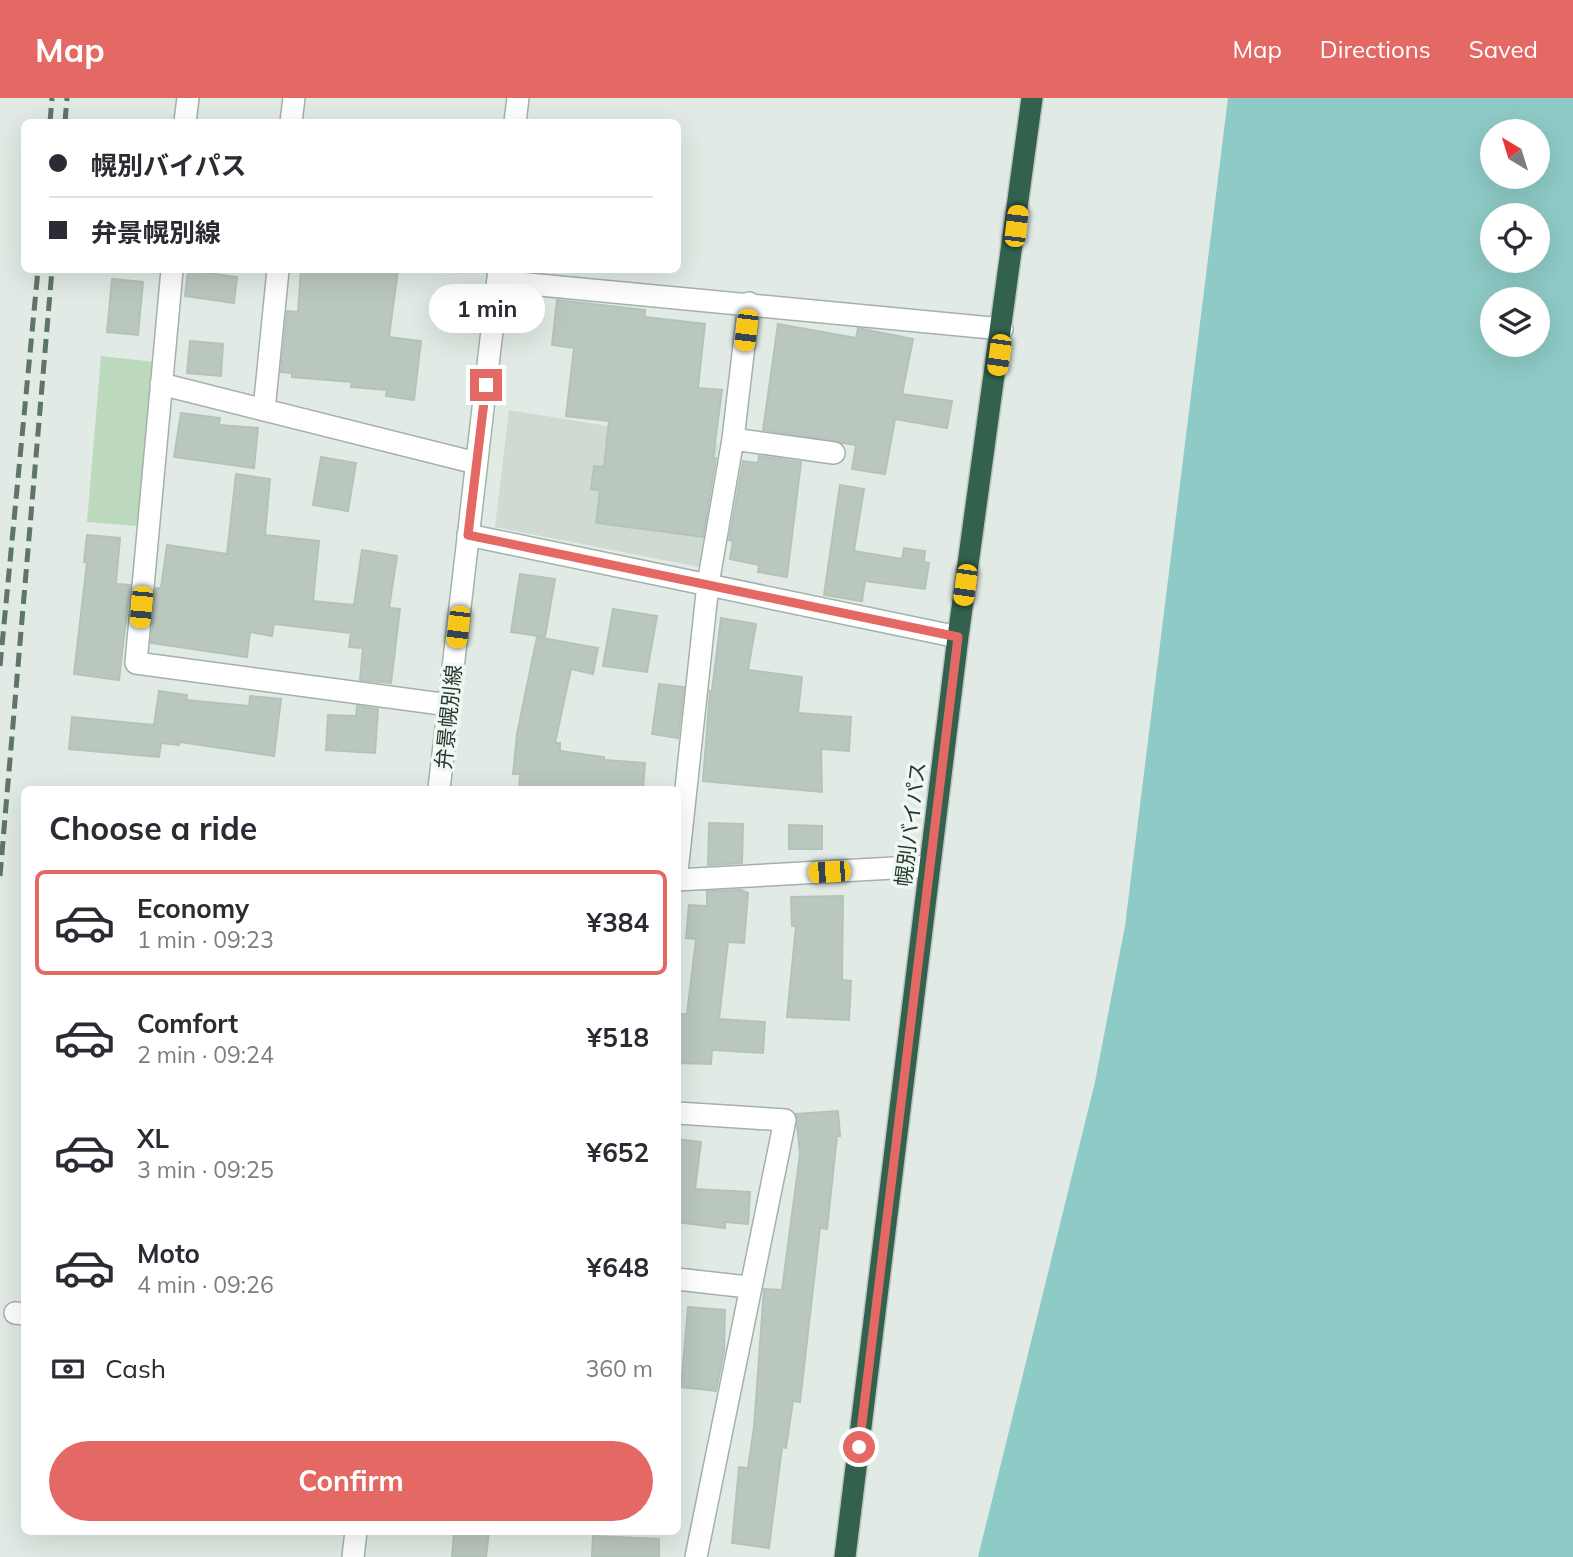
<!DOCTYPE html>
<html lang="en">
<head>
<meta charset="utf-8">
<style>
	:root { --surface:#fff; --page:#f2f2f3; --text:#2b2b33; --muted:#7c7c81; --line:#e1e1e2; --accent:#e46965 }
	body { margin:0; font-family:Mulish,"Noto Sans JP",sans-serif; background:var(--page); color:var(--text); height:100vh; display:flex; flex-direction:column; font-size:26px; white-space:nowrap }
	* { box-sizing:border-box; margin:0 }
	p { font-size:23px; color:var(--muted) }
	.icon { flex:none; width:38px; height:38px; fill:none; stroke:currentColor; stroke-width:2; stroke-linecap:round; stroke-linejoin:round }
	.map { position:relative; flex:1; overflow:hidden }
	.drawer { position:absolute; left:21px; top:688px; width:660px; height:749px; display:flex; flex-direction:column; background:var(--surface); border-radius:10px; box-shadow:0 7px 28px #0002 }
	.drawer>* { flex:none }
	.banner { position:absolute; left:21px; top:21px; width:660px; height:154px; border-radius:10px; box-shadow:0 7px 28px #0002; display:grid; align-content:center; height:154px; padding:0 28px; background:var(--surface) }
	.needle { width:46px; rotate:322deg }
	.fabs { position:absolute; left:1480px; top:21px; display:grid; gap:14px }
	.fabs a { display:grid; place-items:center; width:70px; height:70px; border-radius:50%; background:var(--surface); box-shadow:0 7px 28px #0002; font-size:35px }
	.end { position:absolute; width:32px; height:32px; margin:-16px; border:9px solid #e46965; background:#fff; box-shadow:0 0 0 4px #fff }
	.from { border-radius:50% }
	.bubble { position:absolute; height:49px; border-radius:24px; background:var(--surface); box-shadow:0 7px 28px #0002; font-size:23px; font-weight:700; line-height:49px; text-align:center }
	.car { position:absolute; width:21px; height:42px; margin:-21px -10px; border-radius:9px; box-shadow:0 0 5px 2px #0007; background:linear-gradient(#f5c518 24%,#345 0 40%,#f5c518 0 76%,#345 0 86%,#f5c518 0) }
	.banner b { display:flex; align-items:center; gap:24px; height:66px; font-size:26px }
	.banner b+b { border-top:2px solid var(--line) }
	.banner i { width:18px; height:18px; background:var(--text) }
	ul { padding:0; list-style:none }
	li { display:flex; align-items:center; gap:21px; height:105px; margin:0 14px 10px; padding:0 14px; border:4px solid transparent; border-radius:10px }
	li div { flex:1 }
	li b { display:block; font-size:26px }
	li em { font-style:normal; font-weight:700 }
	li.active { border-color:var(--accent) }
	li>.icon { width:63px; height:63px; stroke-width:1.5 }
	h2 { padding:0 28px; font-size:32px; line-height:84px }
	.pay { display:flex; align-items:center; gap:18px; height:77px; padding:0 28px; font-size:26px }
	.pay p { margin-inline-start:auto }
	.button { display:flex; gap:14px; margin-top:auto; padding:14px 28px }
	.button a { flex:1; height:80px; border-radius:42px; background:var(--accent); color:#fff; font-size:28px; font-weight:700; line-height:80px; text-align:center }
	header { display:flex; align-items:center; gap:42px; box-sizing:border-box; height:98px; padding:0 35px; background:var(--accent); color:#fff }
	header strong { font-size:33px }
	nav { display:flex; gap:38px; margin-inline-start:auto; font-size:24px }
	.map>svg:first-child { display:block }
	.built { fill:#cfdad3 }
	.green { fill:#bcd9bd }
	.water { fill:#8ecac6; fill-rule:evenodd }
	.building { fill:#bac7bf; stroke:#b4c3ba; stroke-width:2 }
	.lines { fill:none; stroke-linecap:round; stroke-linejoin:round }
	.street-casing { stroke:#a4b1aa; stroke-width:24 }
	.secondary-casing { stroke:#a1b5a9; stroke-width:24 }
	.highway-casing { stroke:#bdc4c0; stroke-width:24 }
	.street { stroke:#fff; stroke-width:21 }
	.secondary { stroke:#fff; stroke-width:21 }
	.highway { stroke:#32624e; stroke-width:21 }
	.rail { stroke:#5e7569; stroke-width:5; stroke-dasharray:14 7; stroke-linecap:butt }
	.route { stroke:#e46965; stroke-width:9 }
	.labels { text-anchor:middle; dominant-baseline:central; stroke-width:7; stroke-linejoin:round; paint-order:stroke }
	.street-label { font-size:21px; fill:#23392e; stroke:#f1f7f3 }
</style>
</head>
<body>
<header>
<strong>Map</strong>
<nav><a>Map</a><a>Directions</a><a>Saved</a></nav>
</header>
<div class="map">
<svg width="1573" height="1459" viewBox="0 0 1573 1459">
	<rect width="100%" height="100%" fill="#e1eae4"/>
	<path class="built" d="M509,312l209,34 -19,123 -204,-40z"/>
	<path class="green" d="M101,258l54,6 -18,164 -50,-4z"/>
	<path class="water" d="M1228,0h345v1459h-595l117,-475 30,-156zM1493,33h45v46h-45zM1493,117h45v46h-45zM1493,201h45v46h-45z"/>
	<path class="building" d="M188,172l49,7 -3,26 -49,-7z
		M301,172h97l-9,67 32,4 -7,59 -28,-4 1,-6 -36,-3 1,-5 -60,-5v-4l-11,-1 6,-61 11,1z
		M112,181l31,3 -5,53 -31,-3z
		M557,202l88,10v7l60,7 -7,64 24,2 -9,68h3l-13,79 -107,-14 4,-33 -9,-1 3,-23 10,1 5,-46 -43,-5 8,-68 -22,-3z
		M778,226l78,14 2,-10 55,11 -11,55 50,7 -5,27 -52,-9 -10,55 -33,-5 4,-24 -93,-15z
		M190,243l33,3 -2,32 -34,-3z
		M181,315l39,5 -1,7 39,3 -4,40 -80,-11z
		M759,358l42,6 -14,115 -29,-5 1,-7 -29,-6 3,-18 -4,-1 14,-79 15,2z
		M321,359l35,6 -8,48 -35,-6z
		M236,376l34,5 -5,56 54,6 -6,60 41,4 8,-55 35,6 -8,52 11,1 -9,74 -31,-3 3,-32 -14,-1 2,-14 -77,-9 -2,12 -22,-4 -3,25 -96,-14 5,-55h5l6,-43 60,9z
		M840,387l24,4 -10,62 48,8 2,-11 21,3 -1,11 5,1 -4,26 -60,-8 -3,20 -38,-6z
		M87,437l33,3 -4,46 14,1 -11,95 -45,-6 13,-112h-3z
		M520,476l35,5 -10,58 -34,-5z
		M613,511l44,7 -10,56 -44,-6z
		M721,520l35,6 -8,46 54,7 -4,36 53,4 -2,34 -28,-2 1,43 -119,-11 7,-90h2z
		M537,539l61,11 -5,26 -22,-5 -16,74h5v8l44,6v3l41,3 -2,26h-124l1,-15h-7l4,-40z
		M659,586l25,3 -6,51 -26,-4z
		M159,593l28,4 -1,5 63,6 1,-10 31,3 -7,57 -94,-14 -1,3 -18,-2 -2,14 -90,-8 3,-32 82,8z
		M357,608l21,3 -3,44 -49,-3 2,-35 28,1z
		M709,725l34,1 -1,39 -34,2z
		M789,727l33,1v23h-33z
		M741,792l7,3 -4,50 -16,-1 -9,77 46,3 -2,31 -51,-3 -1,14 -34,-1 2,-49h8l9,-75 -10,-1 3,-33 18,1v-15z
		M843,798l-1,84 9,1 -2,39 -62,-3 9,-91h-4l-1,-29z
		M838,1013l2,25h-3l-10,93 -7,-1 -20,174 -7,-1 -7,47 -4,-1 -13,101 -37,-5 7,-76 9,1 6,-41 10,-138 18,1 18,-136 -4,-40z
		M677,1041l24,3 -6,47 55,3 -2,32 -23,-2v6l-48,-6z
		M688,1209l37,3 -1,42 -8,39 -35,-4z
		M454,1433h35l-3,26h-34z
		M593,1438l66,3v18h-67z"/>
	<g class="lines">
		<defs>
			<path id="street" d="M185,24l3,-24
				M291,24l3,-24
				M172,172l-36,393 313,42
				M498,183l504,48
				M161,286l315,79
				M264,312l14,-140
				M733,341l101,14
				M468,437l490,102
				M677,774l31,-288 25,-145 16,-136
				M677,782l253,-14
				M677,1015l108,7 -89,437
				M677,1181l71,8
				M15,1215l9,1"/>
			<path id="secondary" d="M515,24l3,-24
				M439,691l60,-519
				M353,1459l3,-26"/>
			<path id="highway" d="M845,1459l113,-920 74,-539"/>
		</defs>
		<use href="#street" class="street-casing"/>
		<use href="#secondary" class="secondary-casing"/>
		<use href="#highway" class="highway-casing"/>
		<use href="#street" class="street"/>
		<use href="#secondary" class="secondary"/>
		<use href="#highway" class="highway"/>
		<path class="rail" d="M50,24l2,-24
			M65,24l2,-24
			M0,568l38,-396
			M0,778l52,-606"/>
	</g>
	<g class="lines">
		<path class="route" d="M486,287l-18,150 490,102 -99,810"/>
	</g>
	<g class="labels">
		<g class="street-label">
			<text transform="translate(448 619) rotate(-84)">弁景幌別線</text>
			<text transform="translate(910 726) rotate(-83)">幌別バイパス</text>
		</g>
	</g>
</svg>
<div class="fabs">
<a><svg class="needle" viewBox="-14 -14 28 28"><path d="M0-13l5 13h-10z" fill="#e53935"/><path d="M0 13l5-13h-10z" fill="#7c7c81"/></svg></a>
<a><svg class="icon" aria-label="locate" viewBox="0 0 24 24"><circle cx="12" cy="12" r="6"/><path d="M12 2v4M12 18v4M2 12h4M18 12h4"/></svg></a>
<a><svg class="icon" aria-label="layers" viewBox="0 0 24 24"><path d="M12 4l9 5-9 5-9-5zM3 14l9 5 9-5"/></svg></a>
</div>
<i class="end from" style="left:859px;top:1349px"></i>
<i class="end" style="left:486px;top:287px"></i>
<div class="bubble" style="left:429px;top:186px;width:116px">1 min</div>
<i class="car" style="left:1016px;top:128px;rotate:7deg"></i>
<i class="car" style="left:746px;top:232px;rotate:187deg"></i>
<i class="car" style="left:999px;top:257px;rotate:188deg"></i>
<i class="car" style="left:965px;top:487px;rotate:188deg"></i>
<i class="car" style="left:141px;top:509px;rotate:185deg"></i>
<i class="car" style="left:458px;top:529px;rotate:187deg"></i>
<i class="car" style="left:829px;top:774px;rotate:267deg"></i>
<div class="banner">
<b><i class="from"></i>幌別バイパス</b>
<b><i></i>弁景幌別線</b>
</div>
<section class="drawer">
<h2>Choose a ride</h2>
<ul>
<li class="active"><svg class="icon" aria-label="car" viewBox="0 0 24 24"><path d="M5 17H2v-5l4-1 3-4h7l3 4 3 1v5h-3M9 17h6M6 11h13"/><circle cx="7" cy="17" r="2"/><circle cx="17" cy="17" r="2"/></svg><div><b>Economy</b><p>1 min · 09:23</p></div><em>¥384</em></li>
<li><svg class="icon" aria-label="car" viewBox="0 0 24 24"><path d="M5 17H2v-5l4-1 3-4h7l3 4 3 1v5h-3M9 17h6M6 11h13"/><circle cx="7" cy="17" r="2"/><circle cx="17" cy="17" r="2"/></svg><div><b>Comfort</b><p>2 min · 09:24</p></div><em>¥518</em></li>
<li><svg class="icon" aria-label="car" viewBox="0 0 24 24"><path d="M5 17H2v-5l4-1 3-4h7l3 4 3 1v5h-3M9 17h6M6 11h13"/><circle cx="7" cy="17" r="2"/><circle cx="17" cy="17" r="2"/></svg><div><b>XL</b><p>3 min · 09:25</p></div><em>¥652</em></li>
<li><svg class="icon" aria-label="car" viewBox="0 0 24 24"><path d="M5 17H2v-5l4-1 3-4h7l3 4 3 1v5h-3M9 17h6M6 11h13"/><circle cx="7" cy="17" r="2"/><circle cx="17" cy="17" r="2"/></svg><div><b>Moto</b><p>4 min · 09:26</p></div><em>¥648</em></li>
</ul>
<div class="pay"><svg class="icon" aria-label="cash" viewBox="0 0 24 24"><path d="M3 7h18v10H3z"/><circle cx="12" cy="12" r="2"/></svg>Cash<p>360 m</p></div>
<div class="button"><a>Confirm</a></div>
</section>
</div>
</body>
</html>
